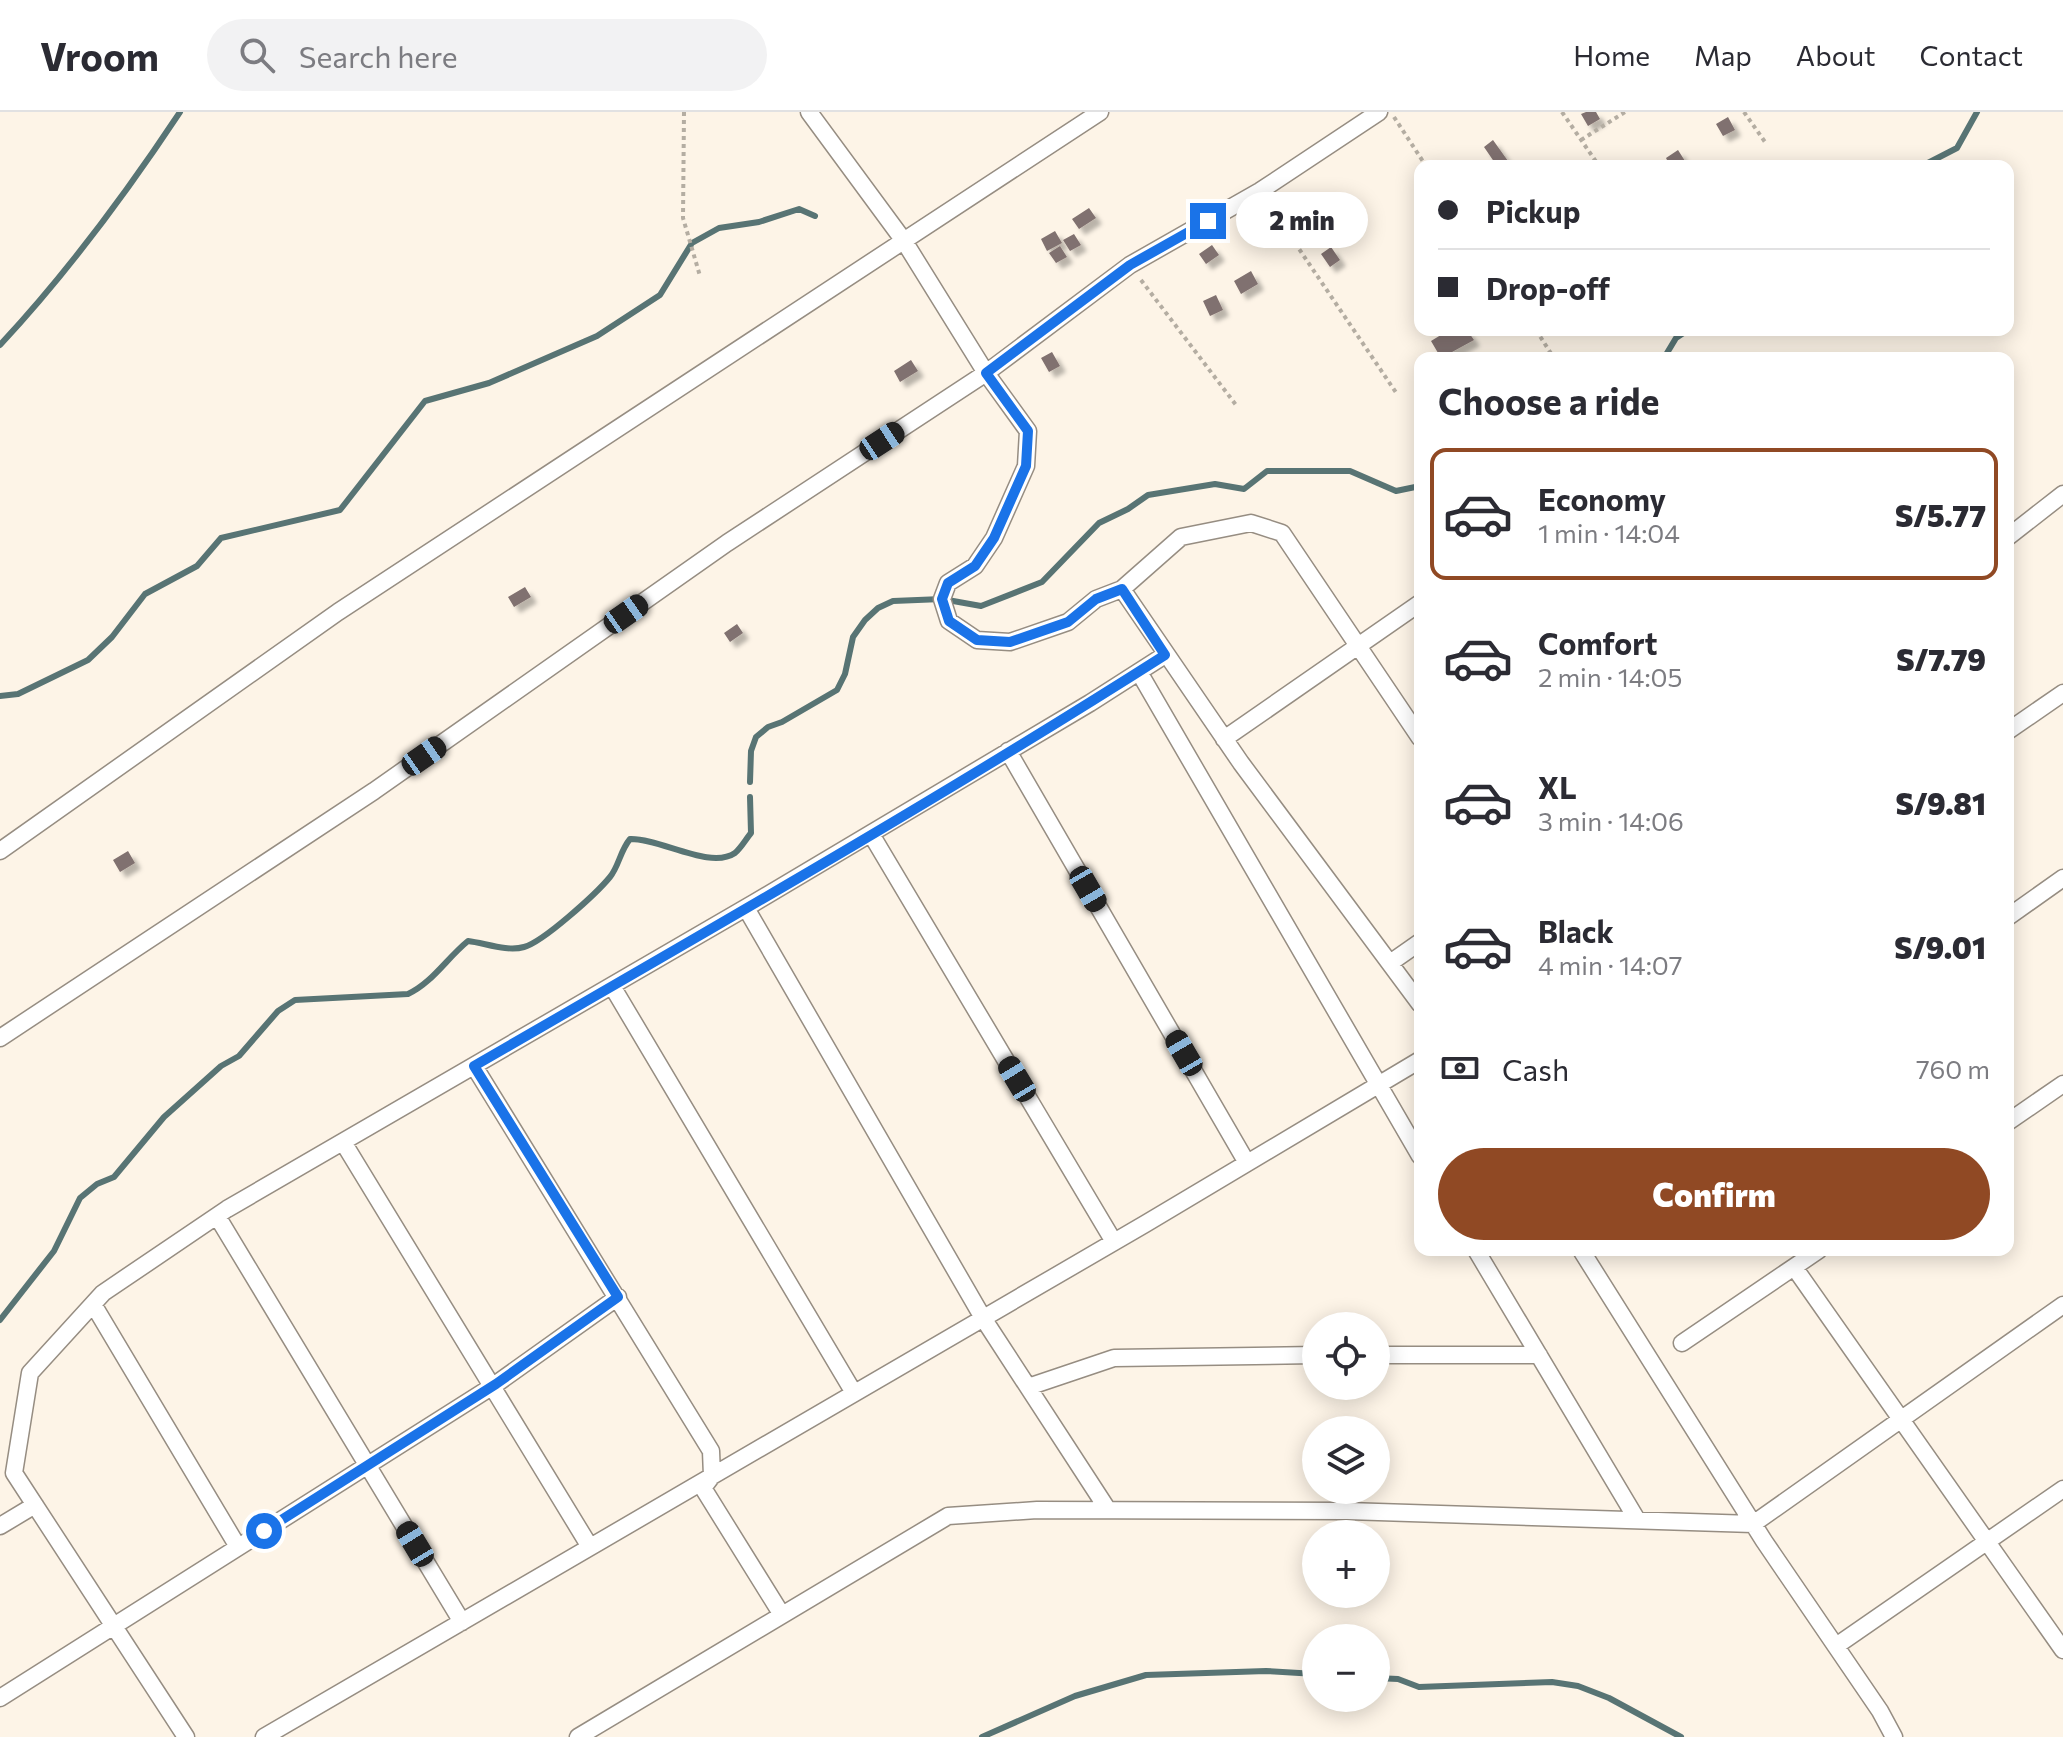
<!DOCTYPE html>
<html lang="en">
<head>
<meta charset="utf-8">
<style>
	:root { --surface:#fff; --page:#f2f2f3; --text:#2b2b33; --muted:#7c7c81; --line:#e1e1e2; --accent:#904924 }
	body { margin:0; font-family:Commissioner,sans-serif; background:var(--page); color:var(--text); height:100vh; display:flex; flex-direction:column; font-size:30px; white-space:nowrap }
	* { box-sizing:border-box; margin:0 }
	p { font-size:26px; color:var(--muted) }
	.icon { flex:none; width:44px; height:44px; fill:none; stroke:currentColor; stroke-width:2; stroke-linecap:round; stroke-linejoin:round }
	.map { position:relative; flex:1; overflow:hidden }
	.panel { position:absolute; left:1414px; top:240px; width:600px; height:904px; display:flex; flex-direction:column; background:var(--surface); border-radius:16px; box-shadow:0 4px 20px #0003 }
	.panel>* { flex:none }
	.banner { position:absolute; left:1414px; top:48px; width:600px; height:176px; border-radius:16px; box-shadow:0 4px 20px #0003; display:grid; align-content:center; height:176px; padding:0 24px; background:var(--surface) }
	.fabs { position:absolute; left:1302px; top:1200px; display:grid; gap:16px }
	.fabs a { display:grid; place-items:center; width:88px; height:88px; border-radius:50%; background:var(--surface); box-shadow:0 4px 20px #0003; font-size:40px }
	.end { position:absolute; width:36px; height:36px; margin:-18px; border:10px solid #1a73e8; background:#fff; box-shadow:0 0 0 4px #fff }
	.from { border-radius:50% }
	.bubble { position:absolute; height:56px; border-radius:28px; background:var(--surface); box-shadow:0 4px 20px #0003; font-size:26px; font-weight:800; line-height:56px; text-align:center }
	.car { position:absolute; width:24px; height:48px; margin:-24px -12px; border-radius:10px; box-shadow:0 0 6px 2px #0007; background:linear-gradient(#222 24%,#8ab4d8 0 40%,#222 0 76%,#8ab4d8 0 86%,#222 0) }
	.banner b { display:flex; align-items:center; gap:28px; height:76px; font-size:30px }
	.banner b+b { border-top:2px solid var(--line) }
	.banner i { width:20px; height:20px; background:var(--text) }
	ul { padding:0; list-style:none }
	li { display:flex; align-items:center; gap:24px; height:132px; margin:0 16px 12px; padding:0 8px; border:4px solid transparent; border-radius:16px }
	li div { flex:1 }
	li b { display:block; font-size:30px }
	li em { font-style:normal; font-weight:800 }
	li.selected { border-color:var(--accent) }
	li>.icon { width:72px; height:72px; stroke-width:1.5 }
	h2 { padding:0 24px; font-size:36px; line-height:96px }
	.pay { display:flex; align-items:center; gap:20px; height:88px; padding:0 24px; font-size:30px }
	.pay p { margin-inline-start:auto }
	.button { display:flex; gap:16px; margin-top:auto; padding:16px 24px }
	.button a { flex:1; height:92px; border-radius:48px; background:var(--accent); color:#fff; font-size:32px; font-weight:800; line-height:92px; text-align:center }
	header { display:flex; align-items:center; gap:48px; box-sizing:border-box; height:112px; padding:0 40px; background:var(--surface); border-bottom:2px solid var(--line) }
	header strong { font-size:38px }
	nav { display:flex; gap:44px; margin-inline-start:auto; font-size:28px }
	.search { width:560px; height:72px; background:var(--page); display:flex; align-items:center; gap:20px; box-sizing:border-box; padding:0 28px; border-radius:44px; color:var(--muted); font-size:30px }
	.map>svg:first-child { display:block }
	.lines { fill:none; stroke-linecap:round; stroke-linejoin:round }
	.stream { stroke:#587474; stroke-width:6 }
	.building { fill:#80716f; filter:url(#shadow) }
	.street-casing { stroke:#968d82; stroke-width:19 }
	.path { stroke:#b4ada2; stroke-width:4; stroke-dasharray:4 4; stroke-linecap:butt }
	.street { stroke:#fff; stroke-width:16 }
	.route { stroke:#1a73e8; stroke-width:10 }
</style>
</head>
<body>
<header>
<strong>Vroom</strong>
<div class="search"><svg class="icon" aria-label="search" viewBox="0 0 24 24"><circle cx="10" cy="10" r="6"/><path d="M15 15l6 6"/></svg>Search here</div>
<nav><a>Home</a><a>Map</a><a>About</a><a>Contact</a></nav>
</header>
<div class="map">
<svg width="2063" height="1625" viewBox="0 0 2063 1625">
	<defs>
		<filter id="shadow"><feDropShadow dx="6" dy="6" stdDeviation="2" flood-color="#0004"/></filter>
	</defs>
	<rect width="100%" height="100%" fill="#fdf4e7"/>
	<g class="lines">
		<path class="stream" d="M1922,54l35,-18 20,-36
			M0,233c68,-73 125,-150 180,-233
			M1664,246l12,-20 12,-8
			M0,584l18,-2 70,-34 24,-23 33,-43 52,-28 24,-28 119,-28 85,-109 64,-18 108,-47 63,-41 32,-52 27,-15 40,-6 40,-13 16,7
			M750,670l1,-31 5,-14 12,-10 14,-5 55,-32 8,-16 8,-37 12,-17 13,-12 15,-7 49,-2 39,7 61,-24 57,-59 29,-14 20,-14 67,-11 29,5 23,-18h83l46,20 24,-5
			M0,1208l54,-69 26,-53 17,-14 17,-7 50,-60 57,-51 18,-10 39,-45 17,-11 113,-6c24,-11 39,-36 60,-53 17,2 39,11 56,6 19,-5 72,-53 86,-70 9,-11 10,-26 20,-38 30,-1 80,31 105,14 6,-5 11,-14 16,-20l-1,-36
			M1376,1566l22,1 21,8 133,-5 26,4 31,12 72,39
			M982,1625l93,-41 71,-21 120,-4 50,3"/>
	</g>
	<path class="building" d="M1586,0h10l4,7 -12,7 -7,-12z
		M1728,5l7,13 -12,6 -7,-12z
		M1493,28l15,21 -7,5h-4l-13,-19z
		M1678,38l7,11 -8,5h-7l-4,-8z
		M1089,96l7,10 -17,11 -7,-10z
		M1055,119l7,12 -15,8 -6,-12z
		M1074,122l7,11 -11,6 -7,-11z
		M1212,133l7,10 -13,9 -7,-10z
		M1060,134l7,11 -11,6 -7,-10z
		M1331,135l9,13 -10,7 -9,-13z
		M1251,159l7,13 -17,10 -7,-13z
		M1216,183l7,15 -13,6 -7,-15z
		M1449,218h18l7,10 -33,18 -10,-17z
		M1052,240l8,14 -11,6 -8,-14z
		M911,248l7,11 -18,11 -6,-11z
		M525,475l6,10 -17,10 -6,-10z
		M737,512l6,9 -13,9 -6,-9z
		M128,739l7,12 -15,9 -7,-12z"/>
	<g class="lines">
		<defs>
			<path id="street" d="M809,0l95,129 82,132 42,58 -2,35 -32,72 -19,28 -27,17 -6,16 7,22 28,19 33,2 58,-20 28,-23 26,-10 119,174 179,241
				M2008,425l55,-43
				M1122,477l59,-52 70,-14 31,10 138,205
				M1139,560l281,484
				M2008,619l55,-38
				M1224,627l196,-136
				M1008,639l239,412
				M871,722l243,408
				M0,739l338,-239 762,-500
				M746,796l237,410 125,192
				M2008,805l55,-39
				M1390,851l30,-21
				M612,874l242,407
				M0,926l374,-247 353,-248 259,-170 144,-108 130,-74 119,-79
				M474,954l237,385 1,25 -9,12 79,127
				M2008,1010l55,-38
				M343,1030l247,405
				M217,1104l245,406
				M1476,1138l160,268
				M1581,1138l183,291 116,170 14,26
				M1794,1155l269,383
				M93,1192l145,243
				M1682,1231l137,-93
				M1376,1243h163
				M1028,1275l86,-29 202,-3
				M0,1414l35,-21
				M1836,1534l227,-157
				M0,1586l496,-314 122,-87
				M186,1625l-172,-264 16,-100 73,-80 124,-84 527,-306 336,-200 75,-48
				M264,1625l881,-513 275,-164
				M578,1625l370,-221 89,-6 310,1 406,13 310,-219"/>
		</defs>
		<use href="#street" class="street-casing"/>
		<path class="path" d="M684,0l-1,106 17,58
			M1562,0l37,54
			M1744,0l21,30
			M1394,5l32,49
			M1581,28l44,-28
			M1268,91l129,191
			M1141,168l95,125
			M1536,218l16,25"/>
		<use href="#street" class="street"/>
	</g>
	<g class="lines">
		<path class="route" d="M264,1419l232,-147 122,-87 -144,-231c232,-134 465,-267 691,-411l-43,-66 -26,10 -28,23 -58,20 -33,-2 -28,-19 -7,-22 6,-16 27,-17 19,-28 32,-72 2,-35 -42,-58 144,-108 78,-44"/>
	</g>
</svg>
<div class="fabs">
<a><svg class="icon" aria-label="locate" viewBox="0 0 24 24"><circle cx="12" cy="12" r="6"/><path d="M12 2v4M12 18v4M2 12h4M18 12h4"/></svg></a>
<a><svg class="icon" aria-label="layers" viewBox="0 0 24 24"><path d="M12 4l9 5-9 5-9-5zM3 14l9 5 9-5"/></svg></a>
<a>+</a>
<a>−</a>
</div>
<i class="end from" style="left:264px;top:1419px"></i>
<i class="end" style="left:1208px;top:109px"></i>
<div class="bubble" style="left:1236px;top:80px;width:132px">2 min</div>
<i class="car" style="left:882px;top:329px;rotate:57deg"></i>
<i class="car" style="left:626px;top:502px;rotate:55deg"></i>
<i class="car" style="left:424px;top:644px;rotate:55deg"></i>
<i class="car" style="left:1088px;top:777px;rotate:150deg"></i>
<i class="car" style="left:1184px;top:941px;rotate:330deg"></i>
<i class="car" style="left:1017px;top:967px;rotate:329deg"></i>
<i class="car" style="left:415px;top:1432px;rotate:329deg"></i>
<div class="banner">
<b><i class="from"></i>Pickup</b>
<b><i></i>Drop-off</b>
</div>
<section class="panel">
<h2>Choose a ride</h2>
<ul>
<li class="selected"><svg class="icon" aria-label="car" viewBox="0 0 24 24"><path d="M5 17H2v-5l4-1 3-4h7l3 4 3 1v5h-3M9 17h6M6 11h13"/><circle cx="7" cy="17" r="2"/><circle cx="17" cy="17" r="2"/></svg><div><b>Economy</b><p>1 min · 14:04</p></div><em>S/5.77</em></li>
<li><svg class="icon" aria-label="car" viewBox="0 0 24 24"><path d="M5 17H2v-5l4-1 3-4h7l3 4 3 1v5h-3M9 17h6M6 11h13"/><circle cx="7" cy="17" r="2"/><circle cx="17" cy="17" r="2"/></svg><div><b>Comfort</b><p>2 min · 14:05</p></div><em>S/7.79</em></li>
<li><svg class="icon" aria-label="car" viewBox="0 0 24 24"><path d="M5 17H2v-5l4-1 3-4h7l3 4 3 1v5h-3M9 17h6M6 11h13"/><circle cx="7" cy="17" r="2"/><circle cx="17" cy="17" r="2"/></svg><div><b>XL</b><p>3 min · 14:06</p></div><em>S/9.81</em></li>
<li><svg class="icon" aria-label="car" viewBox="0 0 24 24"><path d="M5 17H2v-5l4-1 3-4h7l3 4 3 1v5h-3M9 17h6M6 11h13"/><circle cx="7" cy="17" r="2"/><circle cx="17" cy="17" r="2"/></svg><div><b>Black</b><p>4 min · 14:07</p></div><em>S/9.01</em></li>
</ul>
<div class="pay"><svg class="icon" aria-label="cash" viewBox="0 0 24 24"><path d="M3 7h18v10H3z"/><circle cx="12" cy="12" r="2"/></svg>Cash<p>760 m</p></div>
<div class="button"><a>Confirm</a></div>
</section>
</div>
</body>
</html>
